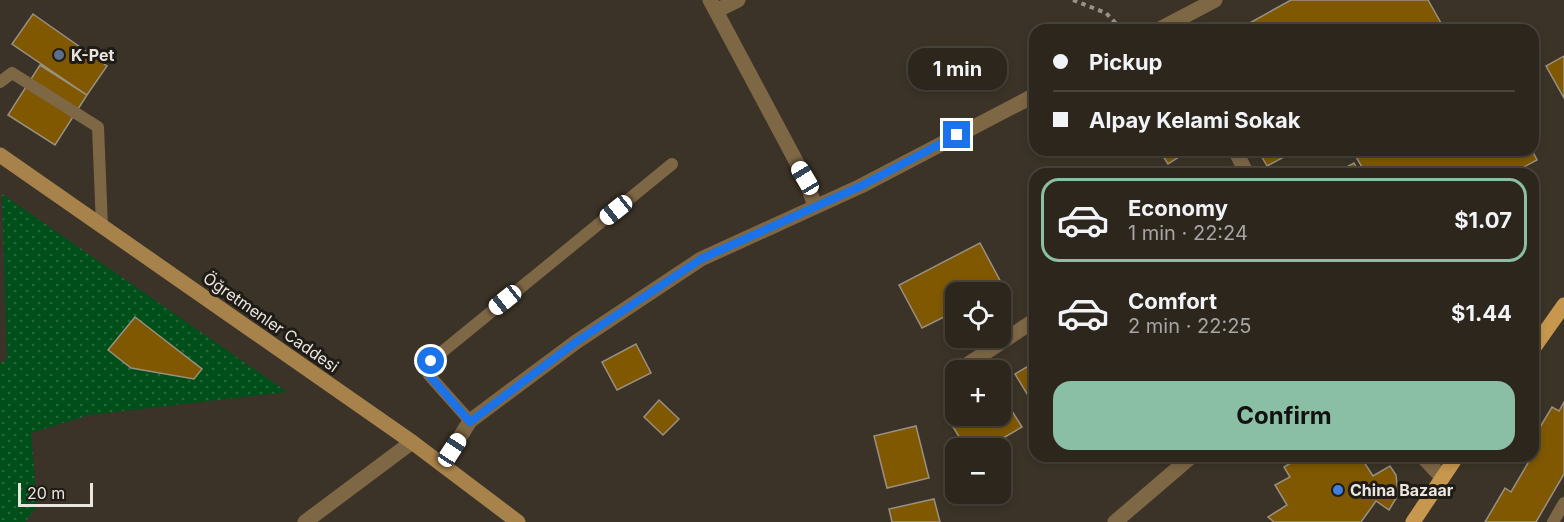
<!DOCTYPE html>
<html lang="en">
<head>
<meta charset="utf-8">
<style>
	:root { --surface:#2c261d; --page:#342e26; --text:#f1f3f6; --muted:#a6a5a4; --line:#48433b; --accent:#8abfa5 }
	body { margin:0; font-family:Inter,sans-serif; background:var(--page); color:var(--text); height:100vh; display:flex; flex-direction:column; font-size:22px; white-space:nowrap }
	* { box-sizing:border-box; margin:0 }
	p { font-size:20px; color:var(--muted) }
	.icon { flex:none; width:33px; height:33px; fill:none; stroke:currentColor; stroke-width:2; stroke-linecap:round; stroke-linejoin:round }
	.map { position:relative; flex:1; overflow:hidden }
	.sheet { position:absolute; left:1029px; top:168px; width:510px; height:294px; display:flex; flex-direction:column; background:var(--surface); border-radius:18px; box-shadow:0 3px 9px #0003,0 0 0 2px var(--line) }
	.sheet>* { flex:none }
	.banner { position:absolute; left:1029px; top:24px; width:510px; height:132px; border-radius:18px; box-shadow:0 3px 9px #0003,0 0 0 2px var(--line); display:grid; align-content:center; height:132px; padding:0 24px; background:var(--surface) }
	.buttons { position:absolute; left:945px; top:282px; display:grid; gap:12px }
	.buttons a { display:grid; place-items:center; width:66px; height:66px; border-radius:12px; background:var(--surface); box-shadow:0 3px 9px #0003,0 0 0 2px var(--line); font-size:30px }
	.scale { position:absolute; left:18px; bottom:15px; width:75px; box-sizing:border-box; padding-left:6px; border:3px solid #eae5de; border-top:0; font-size:16px; line-height:21px; white-space:nowrap; color:#eae5de; -webkit-text-stroke:4px #1f1b16; paint-order:stroke }
	.end { position:absolute; width:27px; height:27px; margin:-14px; border:8px solid #1a73e8; background:#fff; box-shadow:0 0 0 3px #fff }
	.from { border-radius:50% }
	.bubble { position:absolute; height:42px; border-radius:18px; background:var(--surface); box-shadow:0 3px 9px #0003,0 0 0 2px var(--line); font-size:20px; font-weight:700; line-height:42px; text-align:center }
	.car { position:absolute; width:18px; height:36px; margin:-18px -9px; border-radius:8px; box-shadow:0 0 4px 2px #0007; background:linear-gradient(#fff 24%,#345 0 40%,#fff 0 76%,#345 0 86%,#fff 0) }
	.banner b { display:flex; align-items:center; gap:21px; height:57px; font-size:22px }
	.banner b+b { border-top:2px solid var(--line) }
	.banner i { width:15px; height:15px; background:var(--text) }
	ul { padding:10px 0 0; list-style:none }
	li { display:flex; align-items:center; gap:18px; height:84px; margin:0 12px 9px; padding:0 12px; border:3px solid transparent; border-radius:18px }
	li div { flex:1 }
	li b { display:block; font-size:22px }
	li em { font-style:normal; font-weight:700 }
	li.on { border-color:var(--accent) }
	li>.icon { width:54px; height:54px; stroke-width:1.5 }
	.action { display:flex; gap:12px; margin-top:auto; padding:12px 24px }
	.action a { flex:1; height:69px; border-radius:18px; background:var(--accent); color:#111; font-size:24px; font-weight:700; line-height:69px; text-align:center }
	.map>svg:first-child { display:block }
	.grass { fill:url(#grass-dots) }
	.building { fill:#7f5801; stroke:#999082; stroke-width:1.5 }
	.lines { fill:none; stroke-linecap:round; stroke-linejoin:round }
	.path { stroke:#979187; stroke-width:4; stroke-dasharray:4.5 4.5; stroke-linecap:butt }
	.service { stroke:#7e6745; stroke-width:12 }
	.minor { stroke:#7e6745; stroke-width:15 }
	.secondary { stroke:#a7824b; stroke-width:15 }
	.primary { stroke:#c7974e; stroke-width:15 }
	.route { stroke:#1a73e8; stroke-width:8 }
	.service-dot { fill:#5c6f8a; stroke:#1f1b16; stroke-width:2 }
	.shop-dot { fill:#3f7fe0; stroke:#1f1b16; stroke-width:2 }
	.labels { text-anchor:middle; dominant-baseline:central; stroke-width:6; stroke-linejoin:round; paint-order:stroke }
	.poi-label { font-size:16px; font-weight:bold; fill:#eae5de; stroke:#1f1b16; text-anchor:start }
	.street-label { font-size:16px; fill:#eae5de; stroke:#1f1b16 }
</style>
</head>
<body>
<div class="map">
<svg width="1564" height="522" viewBox="0 0 1564 522">
	<defs>
		<pattern id="grass-dots" width="8" height="8" patternUnits="userSpaceOnUse" patternTransform="scale(1.5)"><rect width="8" height="8" fill="#004f1a"/><path d="M2 2h.1M6 6h.1" fill="none" stroke="#25683b" stroke-width="1.8" stroke-linecap="round"/></pattern>
	</defs>
	<rect width="100%" height="100%" fill="#3b3327"/>
	<path class="grass" d="M2,194l285,198 -198,23 -58,18 6,73 -12,16h-25v-159l7,-3z"/>
	<path class="building" d="M1291,0h137l17,30h-208z
		M33,14l74,52 -20,29 -75,-51z
		M1564,56v42l-18,-32z
		M40,65l47,30 -32,50 -47,-30z
		M1159,150h31l-22,14z
		M1258,150h39l-30,16z
		M1352,150h180l5,10 -26,14h-145z
		M1354,163l6,11h-26z
		M980,243l23,43 -13,6h-34v19l-34,17 -23,-43z
		M135,317l67,52 -8,10 -63,-11 -23,-18z
		M636,344l15,29 -34,17 -15,-28z
		M1035,362v45l-20,-33z
		M1000,392l22,35 -36,21h-20l-21,-34 11,-6v8h44z
		M659,400l20,19 -16,16 -19,-18z
		M1564,402v72l-28,48h-51l20,-34 6,4 17,-29 -6,-4 1,-3h10v-17l19,-32 7,4z
		M916,426l13,52 -42,10 -13,-52z
		M1302,456h58l13,20 17,-10 6,9 2,20 -9,15 -13,-9 -15,21h-87l-6,-5 19,-12 -12,-20 15,-8 -6,-10z
		M934,499l6,23h-48l-3,-13z"/>
	<g class="lines">
		<path class="path" d="M1073,0l33,13 16,17"/>
		<path class="service" d="M0,82l12,-9 86,54 4,100
			M470,421l-41,-46 2,-14 241,-197
			M1553,522l11,-19"/>
		<path class="minor" d="M710,0l95,178 10,28
			M716,11l22,-11
			M1158,30l57,-30
			M1235,150l12,24
			M959,370l76,-50
			M1422,456l20,21
			M443,464l27,-43 106,-79 125,-83 160,-73 174,-91
			M305,522l107,-80
			M1115,522l77,-66"/>
		<path class="secondary" d="M0,155l412,287 106,80"/>
		<path class="primary" d="M1533,349l31,-44
			M1413,522l44,-66"/>
	</g>
	<g class="lines">
		<path class="route" d="M431,361l-2,14 41,47 106,-80 125,-83 160,-73 96,-51"/>
	</g>
	<circle class="service-dot" cx="59" cy="55" r="6"/>
	<circle class="shop-dot" cx="1338" cy="490" r="6"/>
	<g class="labels">
		<g class="poi-label">
			<text x="71" y="55">K-Pet</text>
			<text x="1350" y="490">China Bazaar</text>
		</g>
		<g class="street-label">
			<text transform="translate(271 322) rotate(35)">Öğretmenler Caddesi</text>
		</g>
	</g>
</svg>
<div class="buttons">
<a><svg class="icon" aria-label="locate" viewBox="0 0 24 24"><circle cx="12" cy="12" r="6"/><path d="M12 2v4M12 18v4M2 12h4M18 12h4"/></svg></a>
<a>+</a>
<a>−</a>
</div>
<div class="scale">20 m</div>
<i class="end from" style="left:431px;top:361px"></i>
<i class="end" style="left:957px;top:135px"></i>
<div class="bubble" style="left:908px;top:48px;width:99px">1 min</div>
<i class="car" style="left:805px;top:178px;rotate:329deg"></i>
<i class="car" style="left:616px;top:210px;rotate:231deg"></i>
<i class="car" style="left:505px;top:300px;rotate:231deg"></i>
<i class="car" style="left:452px;top:450px;rotate:33deg"></i>
<div class="banner">
<b><i class="from"></i>Pickup</b>
<b><i></i>Alpay Kelami Sokak</b>
</div>
<section class="sheet">
<ul>
<li class="on"><svg class="icon" aria-label="car" viewBox="0 0 24 24"><path d="M5 17H2v-5l4-1 3-4h7l3 4 3 1v5h-3M9 17h6M6 11h13"/><circle cx="7" cy="17" r="2"/><circle cx="17" cy="17" r="2"/></svg><div><b>Economy</b><p>1 min · 22:24</p></div><em>$1.07</em></li>
<li><svg class="icon" aria-label="car" viewBox="0 0 24 24"><path d="M5 17H2v-5l4-1 3-4h7l3 4 3 1v5h-3M9 17h6M6 11h13"/><circle cx="7" cy="17" r="2"/><circle cx="17" cy="17" r="2"/></svg><div><b>Comfort</b><p>2 min · 22:25</p></div><em>$1.44</em></li>
</ul>
<div class="action"><a>Confirm</a></div>
</section>
</div>
</body>
</html>
